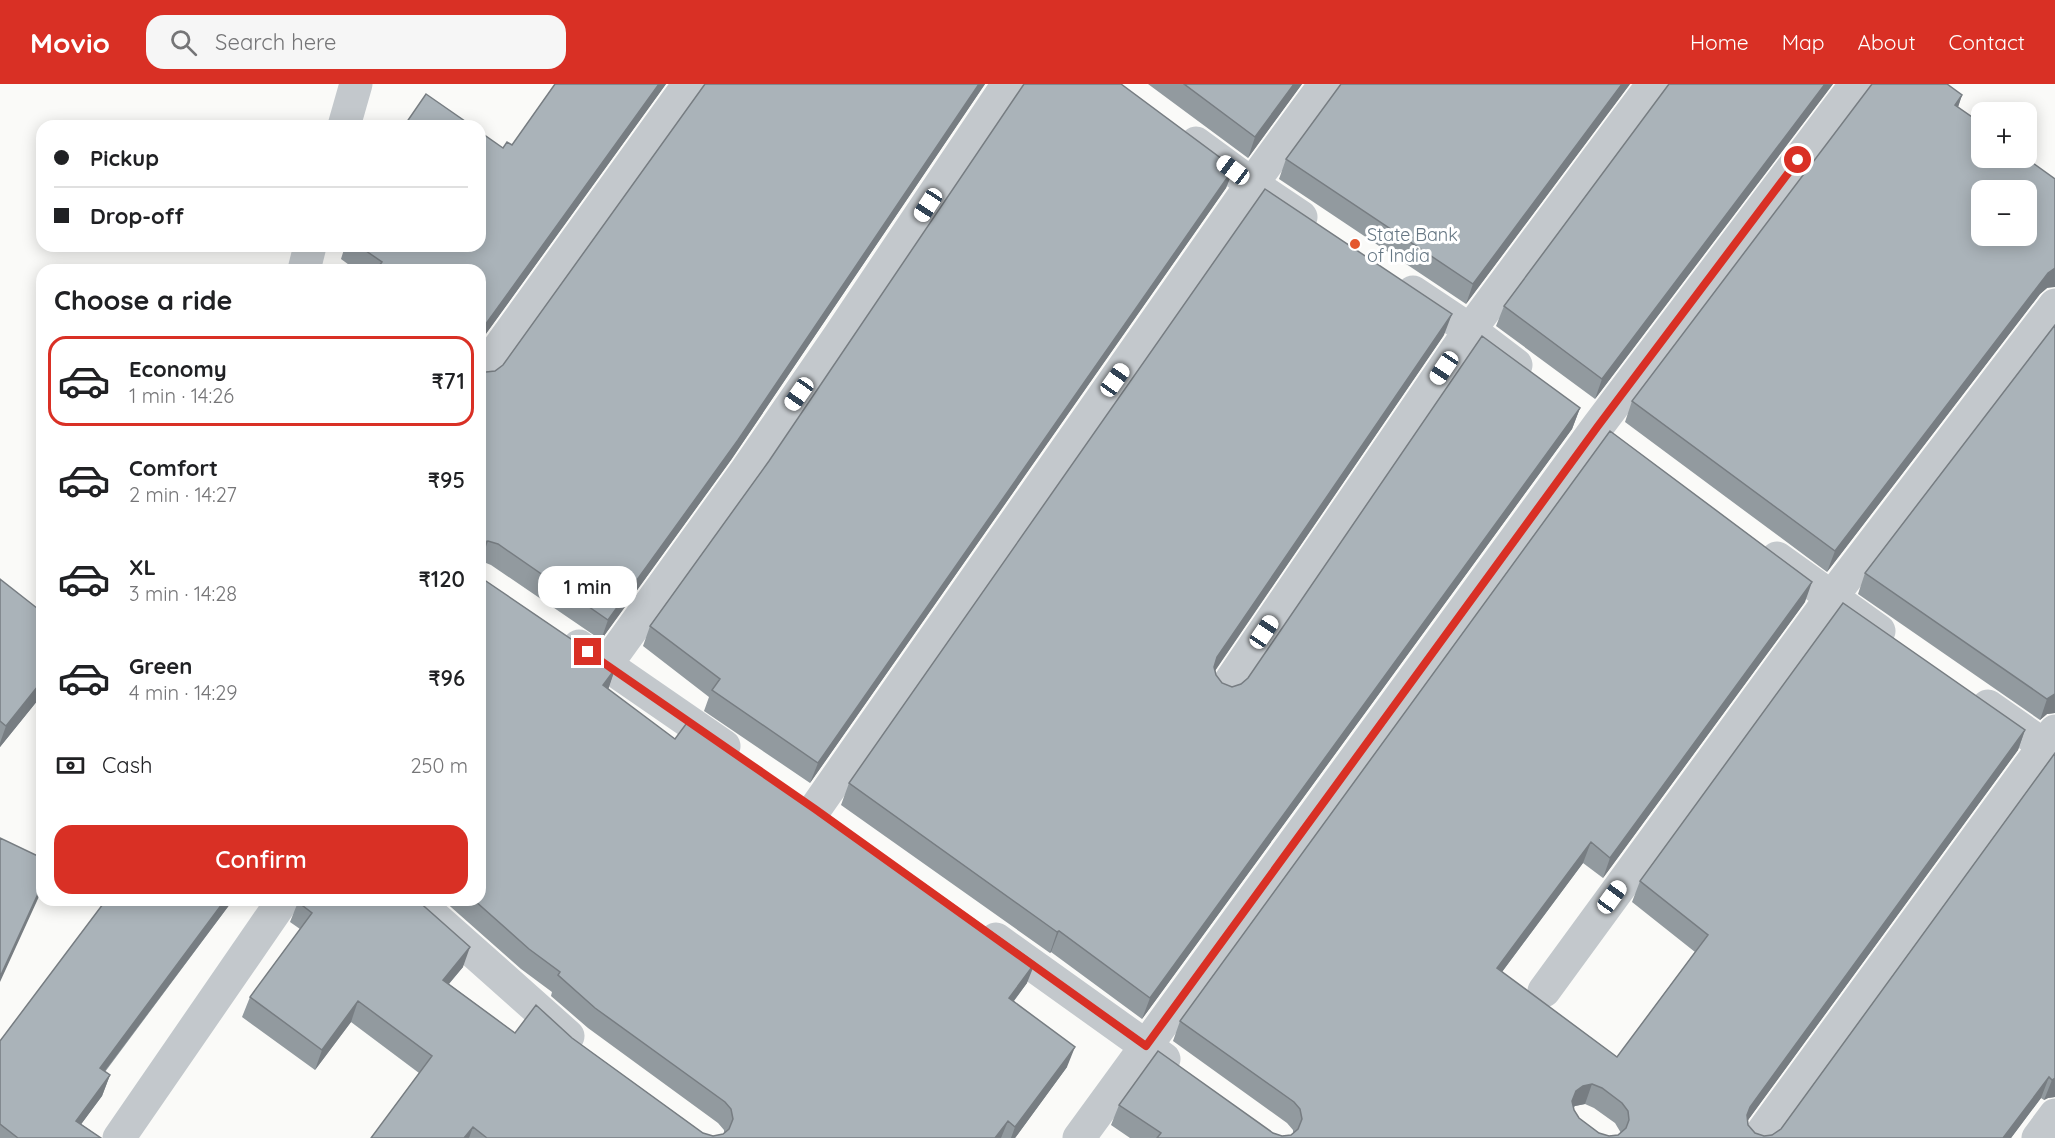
<!DOCTYPE html>
<html lang="en">
<head>
<meta charset="utf-8">
<style>
	:root { --surface:#fff; --page:#f6f6f6; --text:#202124; --muted:#757577; --line:#e0e0e0; --accent:#d93025 }
	body { margin:0; font-family:Quicksand,sans-serif; background:var(--page); color:var(--text); height:100vh; display:flex; flex-direction:column; font-size:22px; white-space:nowrap }
	* { box-sizing:border-box; margin:0 }
	p { font-size:20px; color:var(--muted) }
	.icon { flex:none; width:33px; height:33px; fill:none; stroke:currentColor; stroke-width:2; stroke-linecap:round; stroke-linejoin:round }
	.map { position:relative; flex:1; overflow:hidden }
	.sheet { position:absolute; left:36px; top:180px; width:450px; height:642px; display:flex; flex-direction:column; background:var(--surface); border-radius:18px; box-shadow:0 3px 15px #0003 }
	.sheet>* { flex:none }
	.top-card { position:absolute; left:36px; top:36px; width:450px; height:132px; border-radius:18px; box-shadow:0 3px 15px #0003; display:grid; align-content:center; height:132px; padding:0 18px; background:var(--surface) }
	.fabs { position:absolute; left:1971px; top:18px; display:grid; gap:12px }
	.fabs a { display:grid; place-items:center; width:66px; height:66px; border-radius:12px; background:var(--surface); box-shadow:0 3px 15px #0003; font-size:30px }
	.end { position:absolute; width:27px; height:27px; margin:-14px; border:8px solid #d93025; background:#fff; box-shadow:0 0 0 3px #fff }
	.from { border-radius:50% }
	.bubble { position:absolute; height:42px; border-radius:18px; background:var(--surface); box-shadow:0 3px 15px #0003; font-size:20px; font-weight:600; line-height:42px; text-align:center }
	.car { position:absolute; width:18px; height:36px; margin:-18px -9px; border-radius:8px; box-shadow:0 0 4px 2px #0007; background:linear-gradient(#fff 24%,#345 0 40%,#fff 0 76%,#345 0 86%,#fff 0) }
	.top-card b { display:flex; align-items:center; gap:21px; height:57px; font-size:22px }
	.top-card b+b { border-top:2px solid var(--line) }
	.top-card i { width:15px; height:15px; background:var(--text) }
	ul { padding:0; list-style:none }
	li { display:flex; align-items:center; gap:18px; height:90px; margin:0 12px 9px; padding:0 6px; border:3px solid transparent; border-radius:18px }
	li div { flex:1 }
	li b { display:block; font-size:22px }
	li em { font-style:normal; font-weight:600 }
	li.active { border-color:var(--accent) }
	li>.icon { width:54px; height:54px; stroke-width:1.5 }
	h2 { padding:0 18px; font-size:27px; line-height:72px }
	.pay { display:flex; align-items:center; gap:15px; height:66px; padding:0 18px; font-size:22px }
	.pay p { margin-inline-start:auto }
	.primary-button { display:flex; gap:12px; margin-top:auto; padding:12px 18px }
	.primary-button a { flex:1; height:69px; border-radius:18px; background:var(--accent); color:#fff; font-size:24px; font-weight:600; line-height:69px; text-align:center }
	header { display:flex; align-items:center; gap:36px; box-sizing:border-box; height:84px; padding:0 30px; background:var(--accent); color:#fff }
	header strong { font-size:28px }
	nav { display:flex; gap:33px; margin-inline-start:auto; font-size:21px }
	.search { width:420px; height:54px; background:var(--page); display:flex; align-items:center; gap:15px; box-sizing:border-box; padding:0 21px; border-radius:18px; color:var(--muted); font-size:22px }
	.map>svg:first-child { display:block }
	.lines { fill:none; stroke-linecap:round; stroke-linejoin:round }
	.minor { stroke:#c3c8cc; stroke-width:33 }
	.wall { fill:#929a9f; fill-rule:evenodd }
	.shaded-wall { fill:#777d82 }
	.building { fill:#aab3b9; stroke:#777d82; stroke-width:1.5; fill-rule:evenodd }
	.route { stroke:#d93025; stroke-width:8 }
	.poi-dot { fill:#e4572e; stroke:#fff; stroke-width:2 }
	.labels { text-anchor:middle; dominant-baseline:central; stroke-width:6; stroke-linejoin:round; paint-order:stroke }
	.poi-label { font-size:18px; fill:#657683; stroke:#fff; text-anchor:start }
</style>
</head>
<body>
<header>
<strong>Movio</strong>
<div class="search"><svg class="icon" aria-label="search" viewBox="0 0 24 24"><circle cx="10" cy="10" r="6"/><path d="M15 15l6 6"/></svg>Search here</div>
<nav><a>Home</a><a>Map</a><a>About</a><a>Contact</a></nav>
</header>
<div class="map">
<svg width="2055" height="1054" viewBox="0 0 2055 1054">
	<rect width="100%" height="100%" fill="#fafaf8"/>
	<g class="lines">
		<path class="minor" d="M344,42l12,-42
			M1196,59l56,41 49,33
			M304,186l6,-24
			M1413,208l57,38 46,35
			M480,290l209,-290
			M1777,474l102,73
			M579,562l145,100
			M606,581l140,-194 93,-135 169,-252
			M1225,605l245,-359 183,-246
			M1988,622l67,47
			M815,725l437,-625 73,-100
			M415,816l153,136
			M996,855l168,120
			M1544,907l287,-393 224,-293
			M119,1054l164,-238
			M1079,1054l519,-712 258,-342
			M1758,1054l297,-407
			M2038,1054l17,-23"/>
	</g>
	<path class="wall" d="M555,0h111l-186,258v-72h-124l-15,-11 4,-13h135l23,-98 9,-3z
		M705,0h280l-254,376 -130,180 -110,-75 -10,-4 5,-189 9,-1 8,-6z
		M1148,0h154l-54,74z
		M1630,0l-164,220 -187,-125 7,-20z
		M1669,0h164l-238,315 -99,-73 8,-20z
		M1962,11l-4,12 89,181 -7,6 -213,278 -202,-150 7,-21z
		M1234,84l-8,20 -416,595 -106,-72 5,-14 -66,-51 7,-20 119,-165z
		M2055,241v388l-8,1 -7,6 -182,-126 7,-21z
		M1444,251l-229,336 1,4 6,8 10,4 9,-3 339,-276 -8,21 -430,590 -91,-67 -1,1 -209,-148 8,-22z
		M0,495l42,116 -42,52z
		M1805,518l-202,276 -20,-15 -81,109 115,85 78,-105 -63,-50 8,-21 385,-151 -7,20 -270,370v5l7,8 9,3 8,-1 9,-6 274,-376v344l-7,1 -4,2 -3,-2 -30,40h-881l-19,-13 8,-20 154,28 9,3 9,-1 2,-2v-3l-6,-7 -114,-82 7,-20zM1585,1020l9,4 21,15 6,10 -3,2 -9,1 -10,-3 -20,-15 -5,-8 -1,-2 2,-2z
		M615,585l-7,20 67,50 352,244 -13,18 53,66 -52,71h-644l48,-65 -68,-51 -36,48 -73,-53 8,-20 50,-68 -10,-7 8,-20 165,65 -14,17 66,49 57,5 131,95 10,3 10,-2 1,-1v-3l-6,-7 -130,-95 -37,-32 1,-4 -31,-23 -78,-69h37z
		M106,816h127l-128,172 5,3 -8,21 -21,28 20,14h-101v-97z"/>
	<path class="shaded-wall" d="M659,0h7l-186,258v-10z
		M979,0h6l-254,376 -130,180 7,-20z
		M1294,0h8l-54,74 7,-21z
		M1622,0h8l-164,220 7,-20z
		M1825,0h8l-238,315 7,-20z
		M1962,11l-7,21v-11z
		M1234,84l-8,20 -416,595 8,-20z
		M2055,184v19l-8,1 -7,6 -213,278 8,-21 213,-278z
		M1452,230l-8,21 -234,343 7,-21z
		M1580,324l-8,21 -430,590 8,-21z
		M488,457l-7,20 -1,1v-19z
		M1812,498l-7,20 -202,276 7,-20z
		M615,585l-7,21 -5,-5z
		M42,597v14l-42,52v-4l6,-17z
		M2055,610v19l-8,1 -7,6 7,-21z
		M2025,646l-7,20 -275,377 7,-20z
		M1591,758l-8,21 -93,125 7,-20z
		M42,801v5l-42,92v-5z
		M225,816h8l-141,188 8,-20z
		M1059,847l-8,21 -1,1 7,-21z
		M470,863l-7,20 -28,33 8,-20z
		M1035,879l-8,20 -26,35 8,-20z
		M358,917l-7,21 -36,48 7,-20z
		M1075,963l-8,20 -52,71h-4l4,-11z
		M110,991l-8,21 -31,42 5,-17z
		M2049,993l-8,21 -30,40h-8z
		M2055,994v19l-7,1 -4,2 8,-20z
		M1592,1000l-7,20 -10,2 -7,5 8,-20 7,-5z
		M1008,1037l-7,17h-6z
		M473,1043l-4,11h-5z"/>
	<path class="building" d="M555,0h104l-179,248v-62h-104l6,-8 -23,-16h121v-114l23,16 4,-6 5,3z
		M705,0h274l-241,356 -130,180 -110,-76 -10,-3 -8,2v-173l6,2 9,-1 8,-6z
		M1024,0h97l113,84 -416,595 -106,-73 8,-11 -70,-53 119,-165z
		M1184,0h110l-39,53z
		M1341,0h281l-149,200 -187,-125z
		M1669,0h156l-223,295 -98,-73z
		M1872,0h75l15,11 -7,10 27,19v34h44l29,21v89l-7,5 -213,278 -203,-150zM1982,106h44v46h-44z
		M426,10l46,32h-68z
		M1265,105l187,125 -235,343 -3,10 2,8 6,8 10,4 9,-3 7,-6 234,-342 98,72 -430,590 -91,-67 -2,1 -208,-149z
		M2055,241v369l-8,5 -182,-126z
		M1610,347l202,151 -202,276 -19,-16 -94,126 120,89 91,-122 -68,-54 203,-278 182,127 -275,377 -3,8 1,10 7,8 9,3 8,-1 9,-6 274,-376v325l-3,2 -3,-3 -46,61h-846l4,-5 -42,-28 39,-54 115,82 9,3 9,-1 7,-6 4,-10 -2,-10 -6,-7 -114,-81zM1592,1000l10,4 20,15 6,8 1,9 -3,8 -8,7 -9,1 -10,-3 -20,-15 -5,-8 -2,-9 4,-10 7,-5z
		M480,493l135,92 -12,16 72,54 14,-19 123,84 223,159 -26,35 66,49 -60,80 -7,-6 -13,17h-508l-14,-11 -9,11h-93l61,-82 -74,-55 -36,49 -72,-53 62,-84 -14,-11 1,-2h118l53,47 -27,33 72,53 21,-28 36,33 131,95 10,3 10,-2 6,-5 4,-10 -2,-10 -6,-7 -130,-94 -37,-33 2,-3 -31,-23 -55,-49h6z
		M0,495l42,33v69l-36,45 -6,-5z
		M0,754l42,20v27l-42,92z
		M106,816h119l-125,168 10,7 -34,46 25,17h-83l-18,-14v-83z"/>
	<g class="lines">
		<path class="route" d="M588,568l227,157 331,237 452,-620 200,-266"/>
	</g>
	<circle class="poi-dot" cx="1355" cy="160" r="6"/>
	<g class="labels">
		<g class="poi-label">
			<text x="1367" y="150">State Bank<tspan x="1367" dy="21">of India</tspan></text>
		</g>
	</g>
</svg>
<div class="fabs">
<a>+</a>
<a>−</a>
</div>
<i class="end from" style="left:1798px;top:76px"></i>
<i class="end" style="left:588px;top:568px"></i>
<div class="bubble" style="left:538px;top:482px;width:99px">1 min</div>
<i class="car" style="left:1233px;top:86px;rotate:307deg"></i>
<i class="car" style="left:928px;top:121px;rotate:213deg"></i>
<i class="car" style="left:1444px;top:284px;rotate:214deg"></i>
<i class="car" style="left:1115px;top:296px;rotate:35deg"></i>
<i class="car" style="left:799px;top:310px;rotate:215deg"></i>
<i class="car" style="left:1264px;top:548px;rotate:34deg"></i>
<i class="car" style="left:1612px;top:813px;rotate:36deg"></i>
<div class="top-card">
<b><i class="from"></i>Pickup</b>
<b><i></i>Drop-off</b>
</div>
<section class="sheet">
<h2>Choose a ride</h2>
<ul>
<li class="active"><svg class="icon" aria-label="car" viewBox="0 0 24 24"><path d="M5 17H2v-5l4-1 3-4h7l3 4 3 1v5h-3M9 17h6M6 11h13"/><circle cx="7" cy="17" r="2"/><circle cx="17" cy="17" r="2"/></svg><div><b>Economy</b><p>1 min · 14:26</p></div><em>₹71</em></li>
<li><svg class="icon" aria-label="car" viewBox="0 0 24 24"><path d="M5 17H2v-5l4-1 3-4h7l3 4 3 1v5h-3M9 17h6M6 11h13"/><circle cx="7" cy="17" r="2"/><circle cx="17" cy="17" r="2"/></svg><div><b>Comfort</b><p>2 min · 14:27</p></div><em>₹95</em></li>
<li><svg class="icon" aria-label="car" viewBox="0 0 24 24"><path d="M5 17H2v-5l4-1 3-4h7l3 4 3 1v5h-3M9 17h6M6 11h13"/><circle cx="7" cy="17" r="2"/><circle cx="17" cy="17" r="2"/></svg><div><b>XL</b><p>3 min · 14:28</p></div><em>₹120</em></li>
<li><svg class="icon" aria-label="car" viewBox="0 0 24 24"><path d="M5 17H2v-5l4-1 3-4h7l3 4 3 1v5h-3M9 17h6M6 11h13"/><circle cx="7" cy="17" r="2"/><circle cx="17" cy="17" r="2"/></svg><div><b>Green</b><p>4 min · 14:29</p></div><em>₹96</em></li>
</ul>
<div class="pay"><svg class="icon" aria-label="cash" viewBox="0 0 24 24"><path d="M3 7h18v10H3z"/><circle cx="12" cy="12" r="2"/></svg>Cash<p>250 m</p></div>
<div class="primary-button"><a>Confirm</a></div>
</section>
</div>
</body>
</html>
